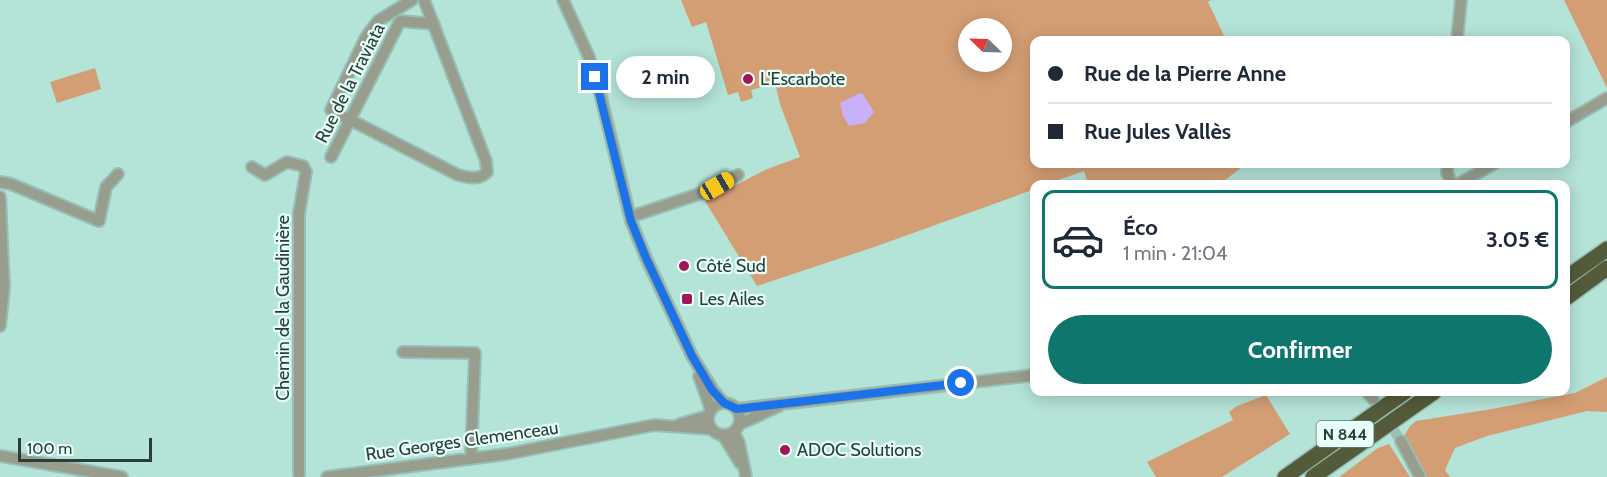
<!DOCTYPE html>
<html lang="fr">
<head>
<meta charset="utf-8">
<style>
	:root { --surface:#fff; --page:#f6f6f7; --text:#1f2937; --muted:#747a83; --line:#e0e1e3; --accent:#0f766e }
	body { margin:0; font-family:Cabin,sans-serif; background:var(--page); color:var(--text); height:100vh; display:flex; flex-direction:column; font-size:22px; white-space:nowrap }
	* { box-sizing:border-box; margin:0 }
	p { font-size:20px; color:var(--muted) }
	.icon { flex:none; width:33px; height:33px; fill:none; stroke:currentColor; stroke-width:2; stroke-linecap:round; stroke-linejoin:round }
	.map { position:relative; flex:1; overflow:hidden }
	.panel { position:absolute; left:1030px; top:180px; width:540px; height:216px; display:flex; flex-direction:column; background:var(--surface); border-radius:12px; box-shadow:0 3px 15px #0003 }
	.panel>* { flex:none }
	.top-card { position:absolute; left:1030px; top:36px; width:540px; height:132px; border-radius:12px; box-shadow:0 3px 15px #0003; display:grid; align-content:center; height:132px; padding:0 18px; background:var(--surface) }
	.needle { width:39px; rotate:293deg }
	.buttons { position:absolute; left:958px; top:18px; display:grid; gap:12px }
	.buttons a { display:grid; place-items:center; width:54px; height:54px; border-radius:50%; background:var(--surface); box-shadow:0 3px 15px #0003; font-size:30px }
	.scale { position:absolute; left:18px; bottom:15px; width:134px; box-sizing:border-box; padding-left:6px; border:3px solid #2a3d39; border-top:0; font-size:16px; line-height:21px; white-space:nowrap; color:#2a3d39; -webkit-text-stroke:4px #e7fff9; paint-order:stroke }
	.end { position:absolute; width:27px; height:27px; margin:-14px; border:8px solid #1a73e8; background:#fff; box-shadow:0 0 0 3px #fff }
	.from { border-radius:50% }
	.bubble { position:absolute; height:42px; border-radius:21px; background:var(--surface); box-shadow:0 3px 15px #0003; font-size:20px; font-weight:700; line-height:42px; text-align:center }
	.car { position:absolute; width:18px; height:36px; margin:-18px -9px; border-radius:8px; box-shadow:0 0 4px 2px #0007; background:linear-gradient(#f5c518 24%,#345 0 40%,#f5c518 0 76%,#345 0 86%,#f5c518 0) }
	.top-card b { display:flex; align-items:center; gap:21px; height:57px; font-size:22px }
	.top-card b+b { border-top:2px solid var(--line) }
	.top-card i { width:15px; height:15px; background:var(--text) }
	ul { padding:10px 0 0; list-style:none }
	li { display:flex; align-items:center; gap:18px; height:99px; margin:0 12px 9px; padding:0 6px; border:3px solid transparent; border-radius:12px }
	li div { flex:1 }
	li b { display:block; font-size:22px }
	li em { font-style:normal; font-weight:700 }
	li.active { border-color:var(--accent) }
	li>.icon { width:54px; height:54px; stroke-width:1.5 }
	.action { display:flex; gap:12px; margin-top:auto; padding:12px 18px }
	.action a { flex:1; height:69px; border-radius:36px; background:var(--accent); color:#fff; font-size:24px; font-weight:700; line-height:69px; text-align:center }
	.map>svg:first-child { display:block }
	.green { fill:#d39e74; fill-rule:evenodd }
	.water { fill:#c8b0fa }
	.lines { fill:none; stroke-linecap:round; stroke-linejoin:round }
	.minor-tunnel { stroke:#98c2b8; stroke-width:10; stroke-dasharray:10 5; stroke-linecap:butt }
	.minor-casing { stroke:#96beb5; stroke-width:14 }
	.highway-casing { stroke:#96beb5; stroke-width:18 }
	.minor { stroke:#999d8d; stroke-width:10 }
	.highway { stroke:#535b3a; stroke-width:15 }
	.route { stroke:#1a73e8; stroke-width:8 }
	.poi-dot { fill:#a3155a; stroke:#e7fff9; stroke-width:2 }
	.labels { text-anchor:middle; dominant-baseline:central; stroke-width:4.5; stroke-linejoin:round; paint-order:stroke }
	.shield { fill:#e7fff9; stroke:#637773; stroke-width:1.5 }
	.shield-label { font-size:16px; font-weight:bold; fill:#2a3d39 }
	.poi-label { font-size:18px; fill:#2a3d39; stroke:#e7fff9; text-anchor:start }
	.street-label { font-size:18px; fill:#2a3d39; stroke:#e7fff9 }
</style>
</head>
<body>
<div class="map">
<svg width="1607" height="477" viewBox="0 0 1607 477">
	<rect width="100%" height="100%" fill="#b4e3d8"/>
	<path class="green" d="M681,0h530l-3,2 18,38h-191v124h211l-26,20h-132l-4,-13 -37,13h-12v5l-158,57 -120,40 -52,-85 60,-31 35,-13 -20,-53 -5,-21 -24,7 2,8 -12,4 -3,-10 -10,3 -22,-73 -14,5zM969,28h33v34h-33z
		M1564,0h43v88z
		M95,68l6,21 -44,14 -7,-21z
		M1607,377v35l-20,-1 -100,25 -32,12 -10,22 5,7h-23l-24,-39 7,-12 6,-5 76,-12 83,-16z
		M1266,395l24,39 -68,43h-66l-9,-15 86,-42 -4,-8 8,-6z
		M1389,444l21,33h-71l39,-29z"/>
	<path class="water" d="M860,93l3,1 11,18 -9,11 -16,3 -6,-10 -3,-13z"/>
	<g class="lines">
		<path class="minor-tunnel" d="M1376,404l25,37"/>
		<defs>
			<path id="minor" d="M412,0l-34,21 -12,16 -35,73 127,65c10,2 21,6 29,-3l-1,-11 -62,-161
				M563,0l26,57 12,40 30,124 15,37 46,98 21,34 11,13
				M1457,40l4,-40
				M1566,122l41,-24
				M331,157l69,-136 34,3
				M1448,164l-1,9 5,11
				M252,167l13,8 22,-13 16,4 3,6 -7,41v261
				M0,182l11,2 88,37 7,-34 12,-13
				M1458,184l36,-20
				M0,197l4,90 -4,39
				M630,217l78,-26 30,-16
				M403,352l72,1 -4,104
				M699,376l12,34
				M1367,392l6,7
				M708 419a16 16 0 1 1 32 0a16 16 0 1 1-32 0Z
				M737,409l298,-34
				M680,424l28,-8
				M740,424l39,-18
				M734,432l5,11 7,34
				M723,435l17,28
				M1401,441l19,36
				M0,456l122,21
				M327,477l180,-23 147,-29 57,4"/>
			<path id="highway" d="M1566,278l41,-29
				M1566,298l41,-30
				M1285,477l120,-85
				M1313,477l121,-85"/>
		</defs>
		<use href="#minor" class="minor-casing"/>
		<use href="#highway" class="highway-casing"/>
		<use href="#minor" class="minor"/>
		<use href="#highway" class="highway"/>
	</g>
	<g class="lines">
		<path class="route" d="M595,77l36,144 15,37 46,98 20,34 12,13 13,6 224,-26"/>
	</g>
	<g class="poi-dot">
		<circle cx="748" cy="79" r="6"/>
		<circle cx="684" cy="266" r="6"/>
		<rect x="681" y="293" width="12" height="12" rx="3"/>
		<circle cx="785" cy="450" r="6"/>
	</g>
	<g class="labels">
		<rect class="shield" x="1316.5" y="421" width="57" height="26" rx="4.5"/>
		<g class="shield-label">
			<text x="1345" y="434">N 844</text>
		</g>
		<g class="poi-label">
			<text x="760" y="79">L'Escarbote</text>
			<text x="696" y="266">Côté Sud</text>
			<text x="699" y="299">Les Ailes</text>
			<text x="797" y="450">ADOC Solutions</text>
		</g>
		<g class="street-label">
			<text transform="translate(350 83) rotate(-63)">Rue de la Traviata</text>
			<text transform="translate(283 308) rotate(-90)">Chemin de la Gaudinière</text>
			<text transform="translate(462 441) rotate(-8)">Rue Georges Clemenceau</text>
		</g>
	</g>
</svg>
<div class="buttons">
<a><svg class="needle" viewBox="-14 -14 28 28"><path d="M0-13l5 13h-10z" fill="#e53935"/><path d="M0 13l5-13h-10z" fill="#747a83"/></svg></a>
</div>
<div class="scale">100 m</div>
<i class="end from" style="left:961px;top:383px"></i>
<i class="end" style="left:595px;top:77px"></i>
<div class="bubble" style="left:616px;top:56px;width:99px">2 min</div>
<i class="car" style="left:717px;top:186px;rotate:60deg"></i>
<div class="top-card">
<b><i class="from"></i>Rue de la Pierre Anne</b>
<b><i></i>Rue Jules Vallès</b>
</div>
<section class="panel">
<ul>
<li class="active"><svg class="icon" aria-label="car" viewBox="0 0 24 24"><path d="M5 17H2v-5l4-1 3-4h7l3 4 3 1v5h-3M9 17h6M6 11h13"/><circle cx="7" cy="17" r="2"/><circle cx="17" cy="17" r="2"/></svg><div><b>Éco</b><p>1 min · 21:04</p></div><em>3.05 €</em></li>
</ul>
<div class="action"><a>Confirmer</a></div>
</section>
</div>
</body>
</html>
